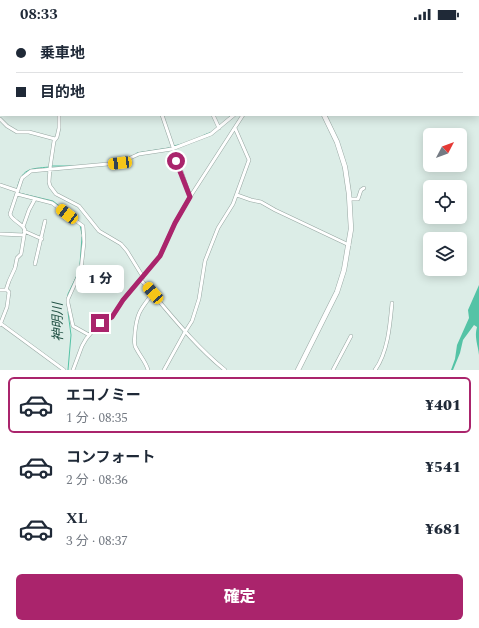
<!DOCTYPE html>
<html lang="ja">
<head>
<meta charset="utf-8">
<style>
	:root { --surface:#fff; --page:#f6f6f7; --text:#1f2937; --muted:#747a83; --line:#e0e1e3; --accent:#aa246c }
	body { margin:0; font-family:Spectral,"Noto Sans JP",serif; background:var(--page); color:var(--text); height:100vh; display:flex; flex-direction:column; font-size:15px; white-space:nowrap }
	* { box-sizing:border-box; margin:0 }
	p { font-size:13px; color:var(--muted) }
	.icon { flex:none; width:22px; height:22px; fill:none; stroke:currentColor; stroke-width:2; stroke-linecap:round; stroke-linejoin:round }
	.map { position:relative; height:342px; overflow:hidden }
	.panel { display:flex; flex-direction:column; background:var(--surface); flex:1 }
	.panel>* { flex:none }
	.top-card { position:absolute; left:0px; top:0px; width:479px; height:88px; box-shadow:0 2px 10px #0003; display:grid; align-content:center; height:88px; padding:0 16px; background:var(--surface) }
	.needle { width:26px; rotate:49deg }
	.controls { position:absolute; left:423px; top:100px; display:grid; gap:8px }
	.controls a { display:grid; place-items:center; width:44px; height:44px; border-radius:6px; background:var(--surface); box-shadow:0 2px 10px #0003; font-size:20px }
	.end { position:absolute; width:18px; height:18px; margin:-9px; border:5px solid #aa246c; background:#fff; box-shadow:0 0 0 2px #fff }
	.from { border-radius:50% }
	.bubble { position:absolute; height:28px; border-radius:6px; background:var(--surface); box-shadow:0 2px 10px #0003; font-size:13px; font-weight:800; line-height:28px; text-align:center }
	.car { position:absolute; width:12px; height:24px; margin:-12px -6px; border-radius:5px; box-shadow:0 0 3px 1px #0007; background:linear-gradient(#f5c518 24%,#345 0 40%,#f5c518 0 76%,#345 0 86%,#f5c518 0) }
	.top-card b { display:flex; align-items:center; gap:14px; height:38px; font-size:15px }
	.top-card b+b { border-top:1px solid var(--line) }
	.top-card i { width:10px; height:10px; background:var(--text) }
	ul { padding:7px 0 0; list-style:none }
	li { display:flex; align-items:center; gap:12px; height:56px; margin:0 8px 6px; padding:0 8px; border:2px solid transparent; border-radius:6px }
	li div { flex:1 }
	li b { display:block; font-size:15px }
	li em { font-style:normal; font-weight:800 }
	li.current { border-color:var(--accent) }
	li>.icon { width:36px; height:36px; stroke-width:1.5 }
	.button { display:flex; gap:8px; margin-top:auto; padding:8px 16px }
	.button a { flex:1; height:46px; border-radius:6px; background:var(--accent); color:#fff; font-size:16px; font-weight:800; line-height:46px; text-align:center }
	.status { display:flex; justify-content:space-between; align-items:center; height:28px; padding:0 20px; background:var(--surface); direction:ltr }
	.status svg { height:11px; fill:currentColor }
	.map>svg:first-child { display:block }
	.water { fill:#54c3a6 }
	.lines { fill:none; stroke-linecap:round; stroke-linejoin:round }
	.stream { stroke:#54c3a6; stroke-width:1 }
	.minor-casing { stroke:#96a6a1; stroke-width:4 }
	.tertiary-casing { stroke:#96a6a1; stroke-width:5 }
	.secondary-casing { stroke:#96a6a1; stroke-width:5.5 }
	.motorway-casing { stroke:#96a6a1; stroke-width:7 }
	.minor { stroke:#fff; stroke-width:3 }
	.tertiary { stroke:#fff; stroke-width:4 }
	.secondary { stroke:#fff; stroke-width:4.5 }
	.motorway { stroke:#fff; stroke-width:6 }
	.route { stroke:#aa246c; stroke-width:5 }
	.labels { text-anchor:middle; dominant-baseline:central; stroke-width:4; stroke-linejoin:round; paint-order:stroke }
	.water-label { font-size:13px; font-style:italic; fill:#215144; stroke:#dcede7 }
</style>
</head>
<body>
<div class="status"><b>08:33</b><svg viewBox="0 0 49 12"><path d="M0 12V9h3v3zM5 12V6h3v6zM10 12V3h3v9zM15 12V0h3v12zM26 1h20v11H26zM47 4h2v5h-2z"/></svg></div>
<div class="map">
<svg width="479" height="342" viewBox="0 0 479 342">
	<rect width="100%" height="100%" fill="#dcede7"/>
	<path class="water" d="M479,257v70c-1,-10 -5,-18 -2,-28l-3,-2 -11,15 -3,13 -7,17h-2l4,-11 2,-14 12,-27 -1,-8z"/>
	<g class="lines">
		<path class="stream" d="M226,92l5,-5
			M204,107l8,-3
			M174,118l8,-2
			M137,125l32,-5
			M52,138h22
			M17,161c5,-21 12,-20 32,-22
			M19,165l34,8 25,20
			M80,197l2,9
			M80,236l2,-27
			M67,275l1,-9 12,-25
			M68,342l3,-35 -3,-23"/>
		<defs>
			<path id="minor" d="M125,0v1
				M172,0l1,1
				M225,0l1,1
				M294,1v-1
				M59,87v13l-2,9 -3,4 -4,27 -1,14 1,4 6,8 23,12 20,25 22,13 6,7 16,26
				M162,87l28,82
				M213,87l6,13
				M0,91l7,7 10,6h12l26,7
				M0,157l18,6
				M17,166l35,9 31,23 1,16 -3,28 -13,29v4l5,23 16,9
				M237,167l14,5 10,2 14,8 74,35
				M350,171h8l3,-9 3,-2
				M23,199l6,-17 6,-11
				M24,203l18,8
				M0,206l24,1
				M35,236l10,-43
				M141,252c27,31 52,64 84,90
				M0,262h7l2,2 -2,15 -7,18
				M6,262l3,-9 6,-13 2,-10 4,-4 4,-24c-3,-7 -13,-9 -15,-16l12,-36 9,-7 88,-8 20,-9 33,-5 39,-15 23,-19
				M0,295l64,47
				M73,342l9,-24 4,-7 13,-16 9,-3 4,-3 11,-17 37,-44 15,-33 15,-26 53,-82
				M148,342c-2,-8 -8,-14 -12,-22 -3,-4 -1,-11 -1,-16 2,-20 6,-23 18,-39
				M164,342l21,-38 7,-11 7,-22 6,-38 13,-33 15,-24 16,-44 -14,-32
				M333,342l18,-34
				M375,342c13,-18 15,-45 17,-67"/>
			<path id="tertiary" d="M40,1h4
				M97,1l2,-1
				M0,35l1,-1"/>
			<path id="secondary" d="M280,0v1
				M298,342l39,-78 7,-22 7,-41 -2,-35 -4,-27 -8,-25 -13,-27"/>
			<path id="motorway" d="M196,0l1,1
				M478,69h1"/>
		</defs>
		<use href="#minor" class="minor-casing"/>
		<use href="#tertiary" class="tertiary-casing"/>
		<use href="#secondary" class="secondary-casing"/>
		<use href="#motorway" class="motorway-casing"/>
		<use href="#minor" class="minor"/>
		<use href="#tertiary" class="tertiary"/>
		<use href="#secondary" class="secondary"/>
		<use href="#motorway" class="motorway"/>
	</g>
	<g class="lines">
		<path class="route" d="M100,295l12,-6 11,-17 37,-44 15,-33 15,-26 -14,-36"/>
	</g>
	<g class="labels">
		<g class="water-label">
			<text transform="translate(58 294) rotate(-91)">神明川</text>
		</g>
	</g>
</svg>
<div class="controls">
<a><svg class="needle" viewBox="-14 -14 28 28"><path d="M0-13l5 13h-10z" fill="#e53935"/><path d="M0 13l5-13h-10z" fill="#747a83"/></svg></a>
<a><svg class="icon" aria-label="locate" viewBox="0 0 24 24"><circle cx="12" cy="12" r="6"/><path d="M12 2v4M12 18v4M2 12h4M18 12h4"/></svg></a>
<a><svg class="icon" aria-label="layers" viewBox="0 0 24 24"><path d="M12 4l9 5-9 5-9-5zM3 14l9 5 9-5"/></svg></a>
</div>
<i class="end from" style="left:176px;top:133px"></i>
<i class="end" style="left:100px;top:295px"></i>
<div class="bubble" style="left:76px;top:237px;width:48px">1 分</div>
<i class="car" style="left:120px;top:135px;rotate:263deg"></i>
<i class="car" style="left:67px;top:186px;rotate:307deg"></i>
<i class="car" style="left:153px;top:265px;rotate:319deg"></i>
<div class="top-card">
<b><i class="from"></i>乗車地</b>
<b><i></i>目的地</b>
</div>
</div>
<section class="panel">
<ul>
<li class="current"><svg class="icon" aria-label="car" viewBox="0 0 24 24"><path d="M5 17H2v-5l4-1 3-4h7l3 4 3 1v5h-3M9 17h6M6 11h13"/><circle cx="7" cy="17" r="2"/><circle cx="17" cy="17" r="2"/></svg><div><b>エコノミー</b><p>1 分 · 08:35</p></div><em>¥401</em></li>
<li><svg class="icon" aria-label="car" viewBox="0 0 24 24"><path d="M5 17H2v-5l4-1 3-4h7l3 4 3 1v5h-3M9 17h6M6 11h13"/><circle cx="7" cy="17" r="2"/><circle cx="17" cy="17" r="2"/></svg><div><b>コンフォート</b><p>2 分 · 08:36</p></div><em>¥541</em></li>
<li><svg class="icon" aria-label="car" viewBox="0 0 24 24"><path d="M5 17H2v-5l4-1 3-4h7l3 4 3 1v5h-3M9 17h6M6 11h13"/><circle cx="7" cy="17" r="2"/><circle cx="17" cy="17" r="2"/></svg><div><b>XL</b><p>3 分 · 08:37</p></div><em>¥681</em></li>
</ul>
<div class="button"><a>確定</a></div>
</section>
</body>
</html>
